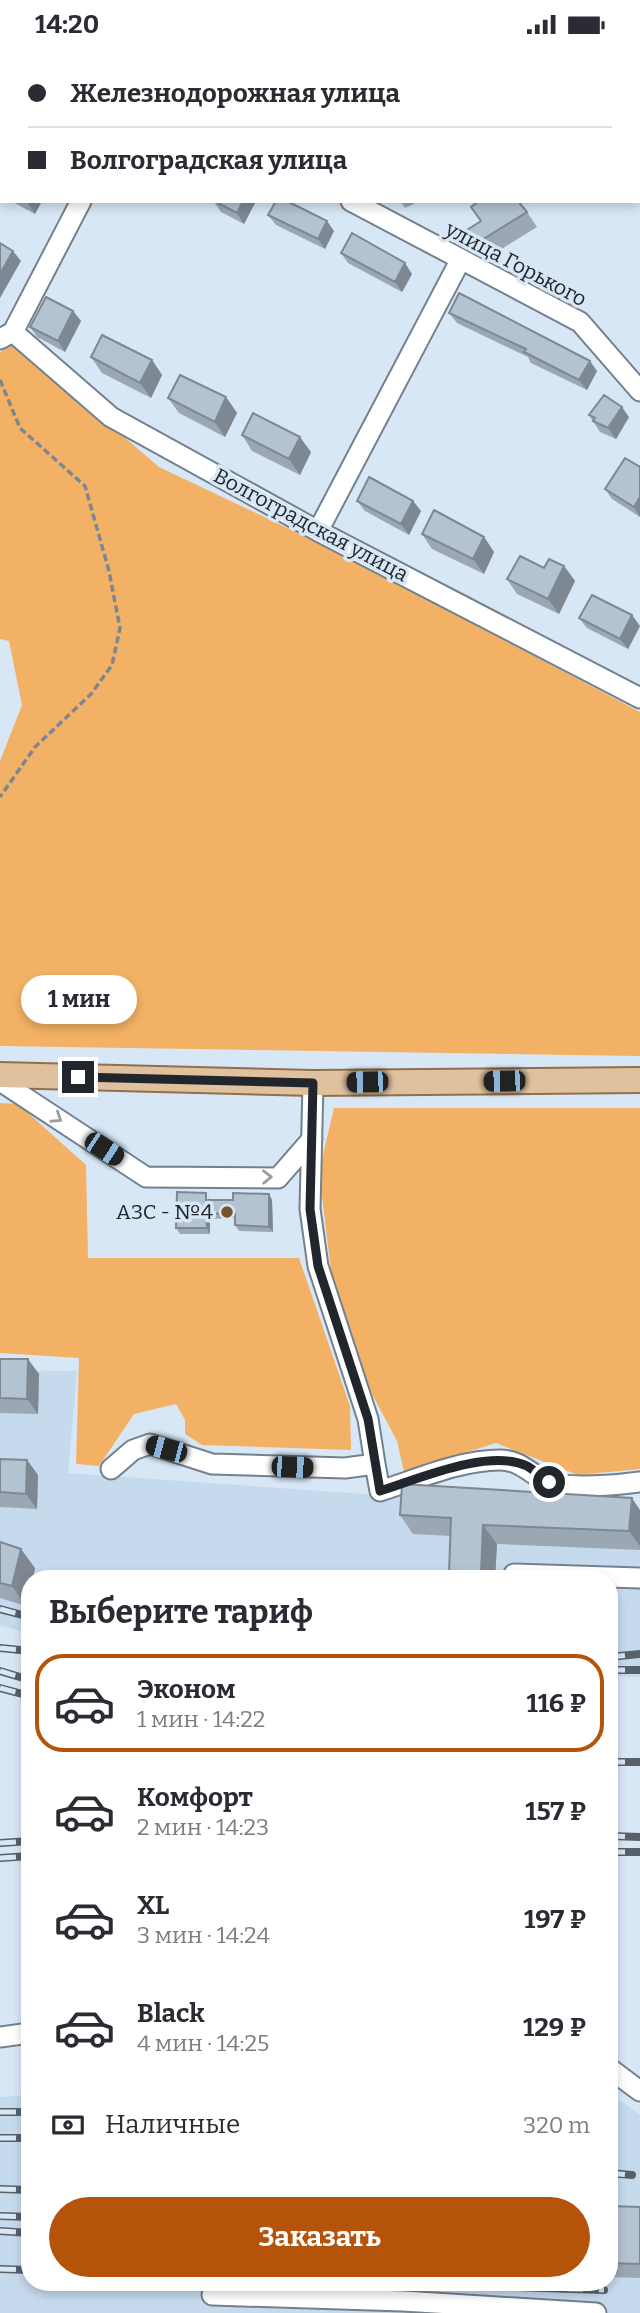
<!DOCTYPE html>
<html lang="ru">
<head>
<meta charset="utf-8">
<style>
	:root { --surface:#fff; --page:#f2f2f3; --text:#2b2b33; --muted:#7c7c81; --line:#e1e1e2; --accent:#b45309 }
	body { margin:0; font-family:Bitter,serif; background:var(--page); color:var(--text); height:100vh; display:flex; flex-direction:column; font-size:26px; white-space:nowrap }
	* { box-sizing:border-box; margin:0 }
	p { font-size:23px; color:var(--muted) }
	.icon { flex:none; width:38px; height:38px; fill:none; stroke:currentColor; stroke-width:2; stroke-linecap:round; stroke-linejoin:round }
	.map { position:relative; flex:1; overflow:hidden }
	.panel { position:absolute; left:21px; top:1521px; width:597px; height:721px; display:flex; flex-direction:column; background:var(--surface); border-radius:28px; box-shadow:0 4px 10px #0003 }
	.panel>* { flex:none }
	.hud { position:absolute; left:0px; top:0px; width:640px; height:154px; box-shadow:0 4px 10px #0003; display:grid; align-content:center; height:154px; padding:0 28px; background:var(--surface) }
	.end { position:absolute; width:32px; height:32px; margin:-16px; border:9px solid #20262b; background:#fff; box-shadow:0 0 0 4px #fff }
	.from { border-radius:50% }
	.bubble { position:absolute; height:49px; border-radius:24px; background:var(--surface); box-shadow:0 4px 10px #0003; font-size:23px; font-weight:700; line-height:49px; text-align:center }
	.car { position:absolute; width:21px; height:42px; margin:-21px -10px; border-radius:9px; box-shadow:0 0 5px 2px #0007; background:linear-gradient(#222 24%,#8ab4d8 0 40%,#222 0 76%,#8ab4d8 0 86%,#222 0) }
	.hud b { display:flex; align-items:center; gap:24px; height:66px; font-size:26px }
	.hud b+b { border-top:2px solid var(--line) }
	.hud i { width:18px; height:18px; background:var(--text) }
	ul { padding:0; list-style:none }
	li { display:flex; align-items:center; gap:21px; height:98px; margin:0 14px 10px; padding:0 14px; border:4px solid transparent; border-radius:28px }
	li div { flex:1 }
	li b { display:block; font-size:26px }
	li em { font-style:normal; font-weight:700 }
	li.on { border-color:var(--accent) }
	li>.icon { width:63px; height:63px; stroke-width:1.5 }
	h2 { padding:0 28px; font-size:32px; line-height:84px }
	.pay { display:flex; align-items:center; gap:18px; height:77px; padding:0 28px; font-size:26px }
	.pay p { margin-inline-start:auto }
	.button { display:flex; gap:14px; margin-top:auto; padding:14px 28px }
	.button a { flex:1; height:80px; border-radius:42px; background:var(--accent); color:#fff; font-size:28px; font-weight:700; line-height:80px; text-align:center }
	.status { display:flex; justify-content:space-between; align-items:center; height:49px; padding:0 35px; background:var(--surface); direction:ltr }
	.status svg { height:19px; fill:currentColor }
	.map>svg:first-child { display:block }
	.built { fill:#c6daee }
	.grass { fill:#f3b165 }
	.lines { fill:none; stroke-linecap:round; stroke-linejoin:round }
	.minor-casing { stroke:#73818e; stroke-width:23 }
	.major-casing { stroke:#8f6f4c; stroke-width:28 }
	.path { stroke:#7c8791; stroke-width:3.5; stroke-dasharray:7 3.5; stroke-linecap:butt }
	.minor { stroke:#fff; stroke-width:19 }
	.major { stroke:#e0c19e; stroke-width:24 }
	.rail-casing { stroke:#586169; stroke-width:8 }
	.rail { stroke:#d8e7f6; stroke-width:5; stroke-dasharray:16; stroke-linecap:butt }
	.wall { fill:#9ba8b4 }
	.shaded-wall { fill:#7e8892 }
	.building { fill:#b4c3d1; stroke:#7e8892; stroke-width:2 }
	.oneway { stroke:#9b9da0 }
	.route { stroke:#20262b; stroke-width:9 }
	.poi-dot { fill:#77542c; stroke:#d8e7f6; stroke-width:2.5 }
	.labels { text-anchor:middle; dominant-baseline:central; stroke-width:7; stroke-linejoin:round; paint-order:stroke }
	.street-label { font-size:21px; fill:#20262b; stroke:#d8e7f6 }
	.poi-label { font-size:21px; fill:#20262b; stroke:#d8e7f6; text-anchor:end }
</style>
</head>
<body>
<div class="status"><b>14:20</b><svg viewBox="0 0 49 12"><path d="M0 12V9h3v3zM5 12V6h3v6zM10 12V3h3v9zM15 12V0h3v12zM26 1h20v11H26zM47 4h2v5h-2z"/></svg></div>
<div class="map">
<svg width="640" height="2264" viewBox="0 0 640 2264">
	<rect width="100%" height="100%" fill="#d8e7f6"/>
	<path class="built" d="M0,1321l77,1 -9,102 381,27 191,10v167l-31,-1v-97h-579v54l-30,-7z
		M30,2046v187h579v-181l14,1 17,13v198h-640v-216z"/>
	<path class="grass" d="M16,295l143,123 179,85 302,160v344l-640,-10v-285l22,-56 -13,-64 -9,-2v-287z
		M0,1054l18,1 68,61 2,93h211l51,148 1,44 -149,-5 -17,-11v-14l-9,-16 -42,10 -35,52 -23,-2 3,-106 -79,-5z
		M334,1059h306v361l-62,6 -82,-32 -92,29 -7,-31 -25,-47 -38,-99 -15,-123z"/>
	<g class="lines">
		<defs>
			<path id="minor" d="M160,2v-2
				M351,152l229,121 60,69
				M13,283l68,-131
				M0,290l13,-7 98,85 207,114 322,167
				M318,482l143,-272
				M0,1032l146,96 132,1 34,-39
				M313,1034l-3,126 8,57 50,153 7,45
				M111,1420l22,-19 17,-6 62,20 133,4 30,-4 5,27c38,-12 80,-31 120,-31 21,0 31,15 48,22 19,7 71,3 92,0
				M514,1525l126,4
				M0,1988l30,-4
				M609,2019l31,23
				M212,2246l191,6 193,12"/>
			<path id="major" d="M0,1026l313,8 327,-3"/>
		</defs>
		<use href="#minor" class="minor-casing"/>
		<use href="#major" class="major-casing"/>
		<path class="path" d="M0,331l20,48 65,58 24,85 11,57 -8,37 -21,29 -56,53 -35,50"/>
		<use href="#minor" class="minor"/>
		<use href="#major" class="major"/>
		<defs>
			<path id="rail" d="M0,1560l30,8
				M0,1599l30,3
				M609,1608l31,-3
				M609,1621h31
				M0,1622l30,9
				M0,1639l30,8
				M609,1713h31
				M609,1787l31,1
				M0,1794l30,-2
				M609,1803h31
				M0,1809l30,-2
				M0,2063h30
				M0,2089h30
				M609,2124l23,2
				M0,2140l30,1
				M0,2167l30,1
				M0,2182l30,2
				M0,2220l30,1
				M375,2233l229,8"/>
		</defs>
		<use href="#rail" class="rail-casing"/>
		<use href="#rail" class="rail"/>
	</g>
	<path class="wall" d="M11,152h31l-7,13z
		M256,152l-12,23 -23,-12 -7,-10z
		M400,152h20l-15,7z
		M527,163l10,15 -50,31 -20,-28z
		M268,166l66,16 -9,18 -49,-24z
		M341,204l71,21 -10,18 -54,-29z
		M73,262l8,10 -16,31 -28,-15 -7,-10z
		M449,264l148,58 -10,19 -56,-27 -3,-6 -71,-34z
		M91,308l61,3 10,15 -11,23 -49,-25z
		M226,348l11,16 -12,24 -46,-24 -11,-15z
		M589,366l40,2 -13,22 -16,-7z
		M242,386l69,17 -11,23 -48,-24z
		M640,418v50l-28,-18 -7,-10z
		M357,452h56l8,10 -12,24 -44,-24z
		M422,485l62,3 10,15 -10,22 -52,-25z
		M564,517l11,15 -16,33 -42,-20 -10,-15 37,-11z
		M579,569l61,8 -12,23 -41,-21z
		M269,1145l3,6 1,32 -34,-1 -4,-6v-7l-25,1v15h-30l-4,-6 33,-30v2h24z
		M0,1310l39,15 -1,40 -38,-1z
		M0,1410l27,1 11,15 -1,34 -37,-2z
		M640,1461v40l-143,-6 -2,35h-41l-5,-7 2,-36 -38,-2 -13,-19z
		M0,1493l35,26 -9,38 -26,-8z
		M609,2157l31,1v71l-31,-1z"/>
	<path class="shaded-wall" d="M101,0h13l-1,2h-13z
		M29,152h13l-7,13 -7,-10z
		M243,152h13l-12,23 -7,-11z
		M327,172l7,10 -9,18 -7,-10z
		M13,202l8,10 -21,37v-24z
		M405,214l7,11 -10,18 -7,-10z
		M73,262l8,10 -16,31 -7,-11z
		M152,311l10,15 -11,23 -11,-15z
		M590,312l7,10 -10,19 -8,-10z
		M226,348l11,16 -12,24 -10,-15z
		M622,358l7,10 -13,22 -8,-11z
		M300,388l11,15 -11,23 -11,-16z
		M640,448v20l-6,-10z
		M413,452l8,10 -12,24 -8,-11z
		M484,488l10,15 -10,22 -11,-15z
		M564,517l11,15 -16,33 -11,-15z
		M632,566l8,11 -12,23 -8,-10z
		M269,1145l3,6 1,32 -4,-5z
		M206,1165l4,5v15l-3,-6z
		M28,1310l11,15 -1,40 -11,-15z
		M27,1411l11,15 -1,34 -11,-15z
		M632,1449l8,12v36l-11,-15z
		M483,1476l14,19 -2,35h-11l-3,-6z
		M21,1500l14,19 -2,11h-3v11l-4,16 -14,-20z"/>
	<path class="building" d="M56,0h45l-1,2h-45z
		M609,0h24l1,2h-24z
		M2,128v13l-2,-1v-9z
		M214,152h29l-6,12z
		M276,152h11l40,20 -9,18 -50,-24z
		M479,152h39l9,11 -50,31 -10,-13 14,-9 -10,-14z
		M352,184l53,30 -10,19 -54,-29z
		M0,194l13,8 -13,23z
		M459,244l131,68 -11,19 -55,-28 2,-3 -77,-36z
		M46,248l27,14 -15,30 -28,-14z
		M102,286l50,25 -12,23 -49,-26z
		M180,326l46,22 -11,25 -47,-24z
		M604,346l18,12 -14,21 -15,-7 2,-3 -6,-3z
		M253,364l47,24 -11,22 -47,-24z
		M625,409l15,9v30l-6,10 -29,-18z
		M369,428l44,24 -12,23 -44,-23z
		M434,461l50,27 -11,22 -51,-25z
		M520,507l24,12 5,-9 15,7 -16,33 -41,-20z
		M592,546l40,20 -12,24 -41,-21z
		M177,1143l29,1v7h27v-7l36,1v33l-34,-2v-12l-29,1 1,14h-31z
		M0,1310h28l-1,40 -27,-1z
		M0,1410l27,1 -1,34 -26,-2z
		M402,1435l230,14 -3,33 -146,-6 -2,48 -32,-1 2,-54 -51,-3z
		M0,1493l21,7 -9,37 -12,-3z
		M609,2157l31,1v57l-31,-1z"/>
	<defs><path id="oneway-chevron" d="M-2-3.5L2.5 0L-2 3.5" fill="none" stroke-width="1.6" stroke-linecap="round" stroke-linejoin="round" transform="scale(1.75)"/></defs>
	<g class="oneway">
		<use href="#oneway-chevron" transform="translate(57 1069) rotate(33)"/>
		<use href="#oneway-chevron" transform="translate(267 1128) rotate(-1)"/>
	</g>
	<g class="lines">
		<path class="route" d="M78,1028l235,6 -3,126 8,57 50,153 12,72c38,-12 109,-43 147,-25 7,4 15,11 22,16"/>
	</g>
	<circle class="poi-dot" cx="227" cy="1163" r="7"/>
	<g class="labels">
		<g class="street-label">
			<text transform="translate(516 215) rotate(28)">улица Горького</text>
			<text transform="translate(311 476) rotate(28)">Волгоградская улица</text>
		</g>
		<g class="poi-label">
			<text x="213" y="1163">АЗС - №4</text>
		</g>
	</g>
</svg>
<i class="end from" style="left:549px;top:1433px"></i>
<i class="end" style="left:78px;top:1028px"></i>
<div class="bubble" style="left:21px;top:926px;width:116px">1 мин</div>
<i class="car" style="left:504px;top:1032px;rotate:269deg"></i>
<i class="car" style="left:367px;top:1033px;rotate:269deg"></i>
<i class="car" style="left:104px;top:1100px;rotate:123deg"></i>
<i class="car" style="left:166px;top:1400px;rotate:285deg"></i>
<i class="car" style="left:292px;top:1418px;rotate:92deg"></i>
<div class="hud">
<b><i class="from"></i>Железнодорожная улица</b>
<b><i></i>Волгоградская улица</b>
</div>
<section class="panel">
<h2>Выберите тариф</h2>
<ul>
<li class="on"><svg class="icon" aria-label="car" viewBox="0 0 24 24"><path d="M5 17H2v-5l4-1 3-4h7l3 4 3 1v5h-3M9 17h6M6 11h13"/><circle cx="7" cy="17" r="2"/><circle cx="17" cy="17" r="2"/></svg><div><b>Эконом</b><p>1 мин · 14:22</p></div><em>116 ₽</em></li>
<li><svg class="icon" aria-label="car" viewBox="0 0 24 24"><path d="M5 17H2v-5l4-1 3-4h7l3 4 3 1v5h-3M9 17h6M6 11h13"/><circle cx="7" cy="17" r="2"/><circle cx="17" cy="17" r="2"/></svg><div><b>Комфорт</b><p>2 мин · 14:23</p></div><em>157 ₽</em></li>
<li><svg class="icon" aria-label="car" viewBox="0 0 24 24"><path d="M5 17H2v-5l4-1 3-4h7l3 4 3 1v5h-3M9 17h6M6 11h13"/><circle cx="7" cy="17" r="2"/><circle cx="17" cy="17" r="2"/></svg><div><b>XL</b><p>3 мин · 14:24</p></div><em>197 ₽</em></li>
<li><svg class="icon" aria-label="car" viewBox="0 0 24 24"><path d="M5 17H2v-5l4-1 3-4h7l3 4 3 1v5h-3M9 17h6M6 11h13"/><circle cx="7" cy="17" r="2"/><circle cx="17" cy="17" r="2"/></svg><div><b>Black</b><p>4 мин · 14:25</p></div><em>129 ₽</em></li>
</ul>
<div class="pay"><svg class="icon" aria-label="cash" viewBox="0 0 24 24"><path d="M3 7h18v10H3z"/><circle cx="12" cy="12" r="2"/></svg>Наличные<p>320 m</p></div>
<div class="button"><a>Заказать</a></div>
</section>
</div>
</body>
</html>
